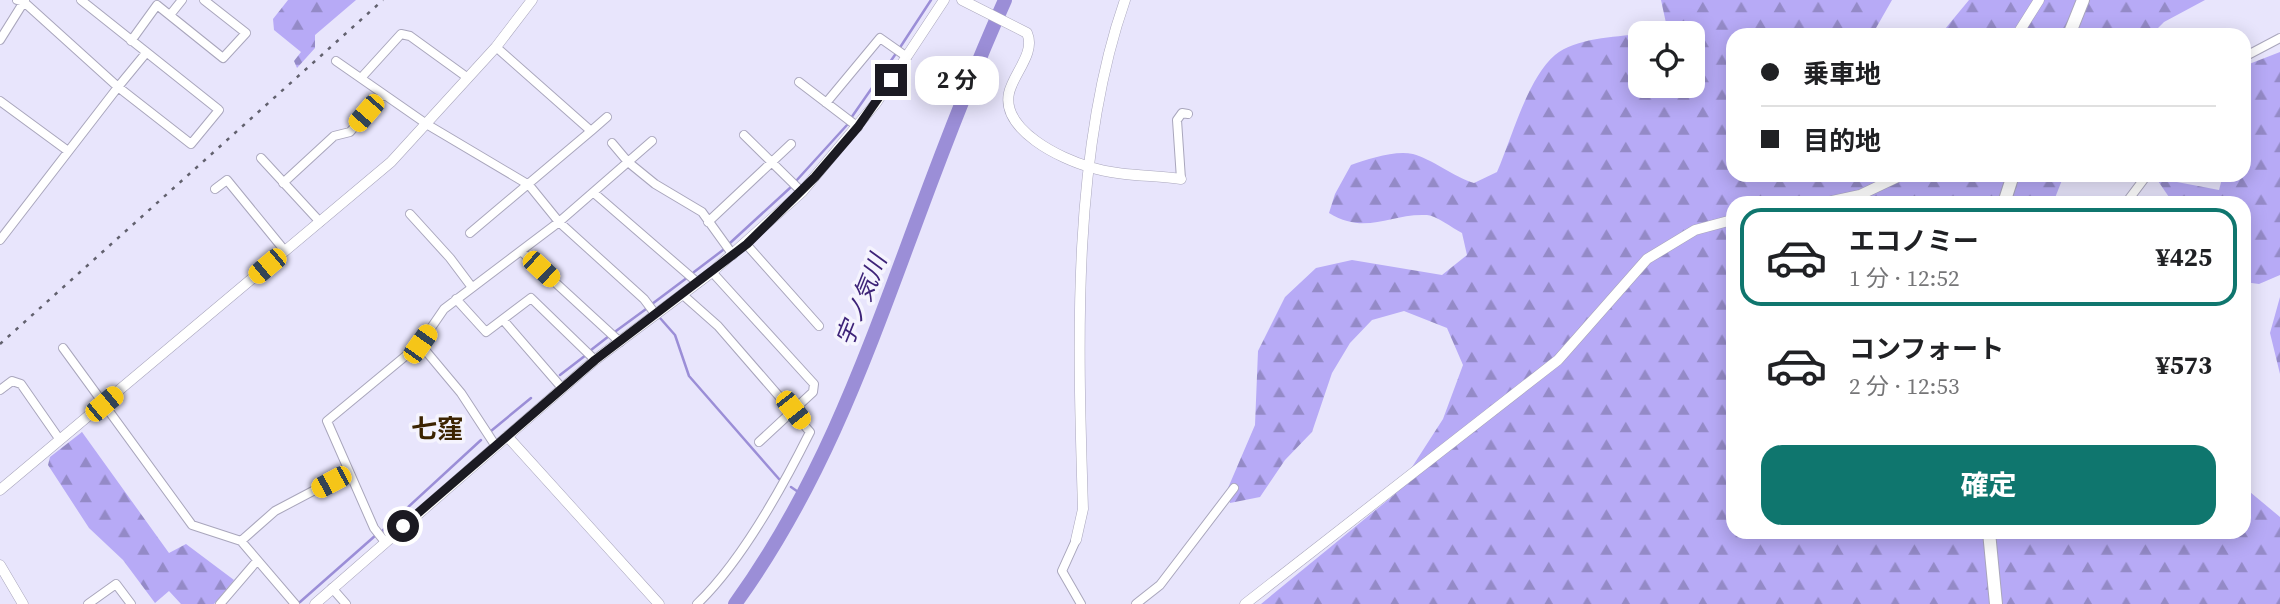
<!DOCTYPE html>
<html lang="ja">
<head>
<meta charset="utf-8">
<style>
	:root { --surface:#fff; --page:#f2f2f2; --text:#202124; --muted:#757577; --line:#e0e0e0; --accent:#0f766e }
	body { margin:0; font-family:"Source Serif 4","Noto Sans JP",serif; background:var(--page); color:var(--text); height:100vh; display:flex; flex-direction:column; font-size:26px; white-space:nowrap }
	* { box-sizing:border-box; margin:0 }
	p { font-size:23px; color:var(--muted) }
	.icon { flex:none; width:38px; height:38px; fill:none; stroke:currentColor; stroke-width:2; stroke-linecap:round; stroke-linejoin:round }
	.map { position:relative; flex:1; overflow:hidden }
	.panel { position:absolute; left:1726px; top:196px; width:525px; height:343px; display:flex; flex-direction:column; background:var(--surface); border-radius:21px; box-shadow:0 4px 18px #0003 }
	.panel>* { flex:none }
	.guide { position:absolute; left:1726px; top:28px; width:525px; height:154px; border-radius:21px; box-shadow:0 4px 18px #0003; display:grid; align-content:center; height:154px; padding:0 35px; background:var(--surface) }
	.controls { position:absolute; left:1628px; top:21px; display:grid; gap:14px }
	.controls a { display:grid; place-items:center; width:77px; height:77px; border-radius:14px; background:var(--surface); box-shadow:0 4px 18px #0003; font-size:35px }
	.end { position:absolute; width:32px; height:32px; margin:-16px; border:9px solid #1b1a22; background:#fff; box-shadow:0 0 0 4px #fff }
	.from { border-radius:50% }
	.bubble { position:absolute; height:49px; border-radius:21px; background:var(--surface); box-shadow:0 4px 18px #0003; font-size:23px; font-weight:700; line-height:49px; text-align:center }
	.car { position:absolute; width:21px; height:42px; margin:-21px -10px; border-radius:9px; box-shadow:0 0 5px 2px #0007; background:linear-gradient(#f5c518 24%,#345 0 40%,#f5c518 0 76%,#345 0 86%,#f5c518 0) }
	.guide b { display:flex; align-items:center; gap:24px; height:66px; font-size:26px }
	.guide b+b { border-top:2px solid var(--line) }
	.guide i { width:18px; height:18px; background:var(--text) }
	ul { padding:12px 0 0; list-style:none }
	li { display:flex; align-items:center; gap:21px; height:98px; margin:0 14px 10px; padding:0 21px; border:4px solid transparent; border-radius:21px }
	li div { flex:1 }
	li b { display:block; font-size:26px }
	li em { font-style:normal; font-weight:700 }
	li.current { border-color:var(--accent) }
	li>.icon { width:63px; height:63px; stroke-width:1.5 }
	.cta { display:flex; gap:14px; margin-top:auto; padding:14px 35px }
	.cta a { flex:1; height:80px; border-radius:21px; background:var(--accent); color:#fff; font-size:28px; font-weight:700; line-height:80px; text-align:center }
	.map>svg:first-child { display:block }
	.forest { fill:url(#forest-firs) }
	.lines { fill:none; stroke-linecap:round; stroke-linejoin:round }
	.stream { stroke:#9b8ed7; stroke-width:2.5 }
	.river { stroke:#9b8ed7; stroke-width:14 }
	.minor-casing { stroke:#a9a6bc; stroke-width:10 }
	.tertiary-casing { stroke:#a9a6bc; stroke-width:11 }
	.primary-casing { stroke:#a9a6bc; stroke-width:14 }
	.minor { stroke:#fff; stroke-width:8 }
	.tertiary { stroke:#fff; stroke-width:10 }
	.primary { stroke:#fff; stroke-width:12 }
	.rail { stroke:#62616e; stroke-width:2.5; stroke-dasharray:3.5 7; stroke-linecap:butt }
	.route { stroke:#1b1a22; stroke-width:9 }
	.labels { text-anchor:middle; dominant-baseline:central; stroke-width:7; stroke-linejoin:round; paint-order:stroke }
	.water-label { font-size:24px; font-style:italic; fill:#3d2378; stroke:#f5f4fe }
	.quarter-label { font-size:26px; font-weight:bold; fill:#3c2401; stroke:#f5f4fe }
</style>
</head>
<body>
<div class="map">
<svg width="2280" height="604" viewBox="0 0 2280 604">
	<defs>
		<pattern id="forest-firs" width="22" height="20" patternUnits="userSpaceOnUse" patternTransform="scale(1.75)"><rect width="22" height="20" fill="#b7aaf6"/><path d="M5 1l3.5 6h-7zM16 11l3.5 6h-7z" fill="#948ac7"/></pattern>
	</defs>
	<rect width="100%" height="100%" fill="#e8e5fc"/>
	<path class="forest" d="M288,0h68l-41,35v13l-18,20 -3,-7 7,-9 -27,-22 -1,-11z
		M1661,0h231l-20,35h-140v140h332l-11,28h-321v329h512v-45l36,30v87h-1019l133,-109 49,-76 20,-54 -16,-37 -43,-17 -32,9 -22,23 -18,30 -20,59 -27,28 -25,37 -30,6 -2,-15 27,-63 3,-74 27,-54 31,-29 36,-8 90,15 25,-20 -5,-22c-10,-5 -25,-17 -35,-18 -38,-2 -60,21 -98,-2l6,-19 16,-29c17,-6 44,-15 62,-11 17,4 41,23 61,29l23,-11c15,-34 30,-93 58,-117 21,-17 59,-18 85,-21v52h52v-53h-47l21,-10z
		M1969,0h236l-41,22 -13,13h-211z
		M2280,52v223l-21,9 -15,-2v-79h-71l-17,-25 63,12 4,-15h21v-109z
		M2280,297v77l-10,-41z
		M82,432l87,121 17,-9 48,36 -20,24h-33l-12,-13 -14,12 -32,-43 -34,-32 -41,-63 2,-8z"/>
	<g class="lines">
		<path class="stream" d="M899,49l32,-49
			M851,118l46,-66
			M796,181l51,-56
			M730,243l61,-56
			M694,272l29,-22
			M652,304l36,-27
			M660,318l15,17 14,41 90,103
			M616,331l30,-22
			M591,350l18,-14
			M560,375l26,-20
			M491,431l40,-33
			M791,487l13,9
			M381,532l100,-92
			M300,602l76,-67"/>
		<path class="river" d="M735,604c87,-120 132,-250 183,-387 27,-73 55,-146 87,-217"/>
		<defs>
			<path id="minor" d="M17,0l7,2 94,85 28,-34
				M170,15l12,-15
				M0,40l25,-40
				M131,41l26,-36 66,53 23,-25 -42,-33
				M2244,57l36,-19
				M336,61l92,64 101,60 30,37 85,77 12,16
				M361,78l40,-44 9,2 58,42
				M799,82l59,45
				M0,101l68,50
				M826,103l54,-65 27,19
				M591,131l16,-14
				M744,135l58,57
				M612,143l16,19 27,22 47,28 31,43
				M261,158l59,64
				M1181,179l-4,-59 5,-7 6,1
				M283,183l51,-47 16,-4 33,-38
				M215,189l12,-9 58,71
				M594,193l104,90
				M2126,203l21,-28
				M410,214l40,44 21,28
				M708,222l83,-78
				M470,233l121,-102 -95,-84
				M0,240l118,-153 73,57 28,-34 -138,-110
				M746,244l73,82
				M521,251l99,91
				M712,272l102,112 -1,8 -54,50
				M683,295l35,31 92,106c-27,54 -69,130 -113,172
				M456,299l30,33 45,-34 64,62
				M504,321l58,67
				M420,344l41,49 34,52
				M63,348l129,177 49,16 54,63
				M0,390l12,-9 9,3 39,56
				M1076,540l-14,31 19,33
				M241,541l34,-30 74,-39
				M385,542l-11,-14 -47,-107 93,-77 24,-35 115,-87 93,-81
				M332,588l14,16
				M88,604l28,-20 15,20
				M220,604l36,-42
				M1136,604l24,-19 74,-97"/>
			<path id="tertiary" d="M962,0l65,33c9,20 -14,41 -18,60 -8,37 52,66 81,74 28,9 62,8 91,12
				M2017,35l22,-35
				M1823,203l37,-8 42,-20
				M507,436l152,168
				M0,490l391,-328 105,-115 36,-47
				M1076,540l7,-31c-5,-163 -12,-355 42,-509
				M0,565l23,39
				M315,604l280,-244 117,-88 90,-80 74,-89 68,-103
				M1245,604l313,-244 89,-101 48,-29 37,-10"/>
			<path id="primary" d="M2069,35l14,-35
				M2004,203l9,-28
				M1989,532l7,72"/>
		</defs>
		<use href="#minor" class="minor-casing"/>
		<use href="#tertiary" class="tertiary-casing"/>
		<use href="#primary" class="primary-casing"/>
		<use href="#minor" class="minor"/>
		<use href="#tertiary" class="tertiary"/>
		<use href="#primary" class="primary"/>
		<path class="rail" d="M0,344l383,-344"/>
	</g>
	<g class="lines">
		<path class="route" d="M403,526l192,-166 152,-116 68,-67 43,-50 33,-47"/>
	</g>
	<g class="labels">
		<g class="water-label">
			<text transform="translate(861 300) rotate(-68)">宇ノ気川</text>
		</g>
		<g class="quarter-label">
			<text x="437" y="429">七窪</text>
		</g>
	</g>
</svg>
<div class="controls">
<a><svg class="icon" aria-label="locate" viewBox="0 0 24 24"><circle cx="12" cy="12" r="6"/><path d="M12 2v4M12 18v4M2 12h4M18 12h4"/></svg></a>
</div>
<i class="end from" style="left:403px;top:526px"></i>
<i class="end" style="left:891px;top:80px"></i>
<div class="bubble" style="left:915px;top:56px;width:84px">2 分</div>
<i class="car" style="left:366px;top:113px;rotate:221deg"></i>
<i class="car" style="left:267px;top:266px;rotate:230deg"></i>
<i class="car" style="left:541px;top:269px;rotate:133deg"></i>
<i class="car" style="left:420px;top:344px;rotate:35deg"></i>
<i class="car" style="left:104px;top:404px;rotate:50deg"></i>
<i class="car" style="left:793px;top:410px;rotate:142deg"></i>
<i class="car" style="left:331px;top:482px;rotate:242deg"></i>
<div class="guide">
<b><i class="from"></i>乗車地</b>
<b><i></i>目的地</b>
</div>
<section class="panel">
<ul>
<li class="current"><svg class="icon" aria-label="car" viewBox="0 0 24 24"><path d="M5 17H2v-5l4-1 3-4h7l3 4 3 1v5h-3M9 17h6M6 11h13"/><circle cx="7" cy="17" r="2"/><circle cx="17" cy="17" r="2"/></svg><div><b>エコノミー</b><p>1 分 · 12:52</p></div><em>¥425</em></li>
<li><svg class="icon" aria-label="car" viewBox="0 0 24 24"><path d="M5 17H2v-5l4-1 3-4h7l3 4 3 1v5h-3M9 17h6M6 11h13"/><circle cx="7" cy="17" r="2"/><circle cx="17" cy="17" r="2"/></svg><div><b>コンフォート</b><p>2 分 · 12:53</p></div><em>¥573</em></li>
</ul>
<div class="cta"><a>確定</a></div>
</section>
</div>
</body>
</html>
